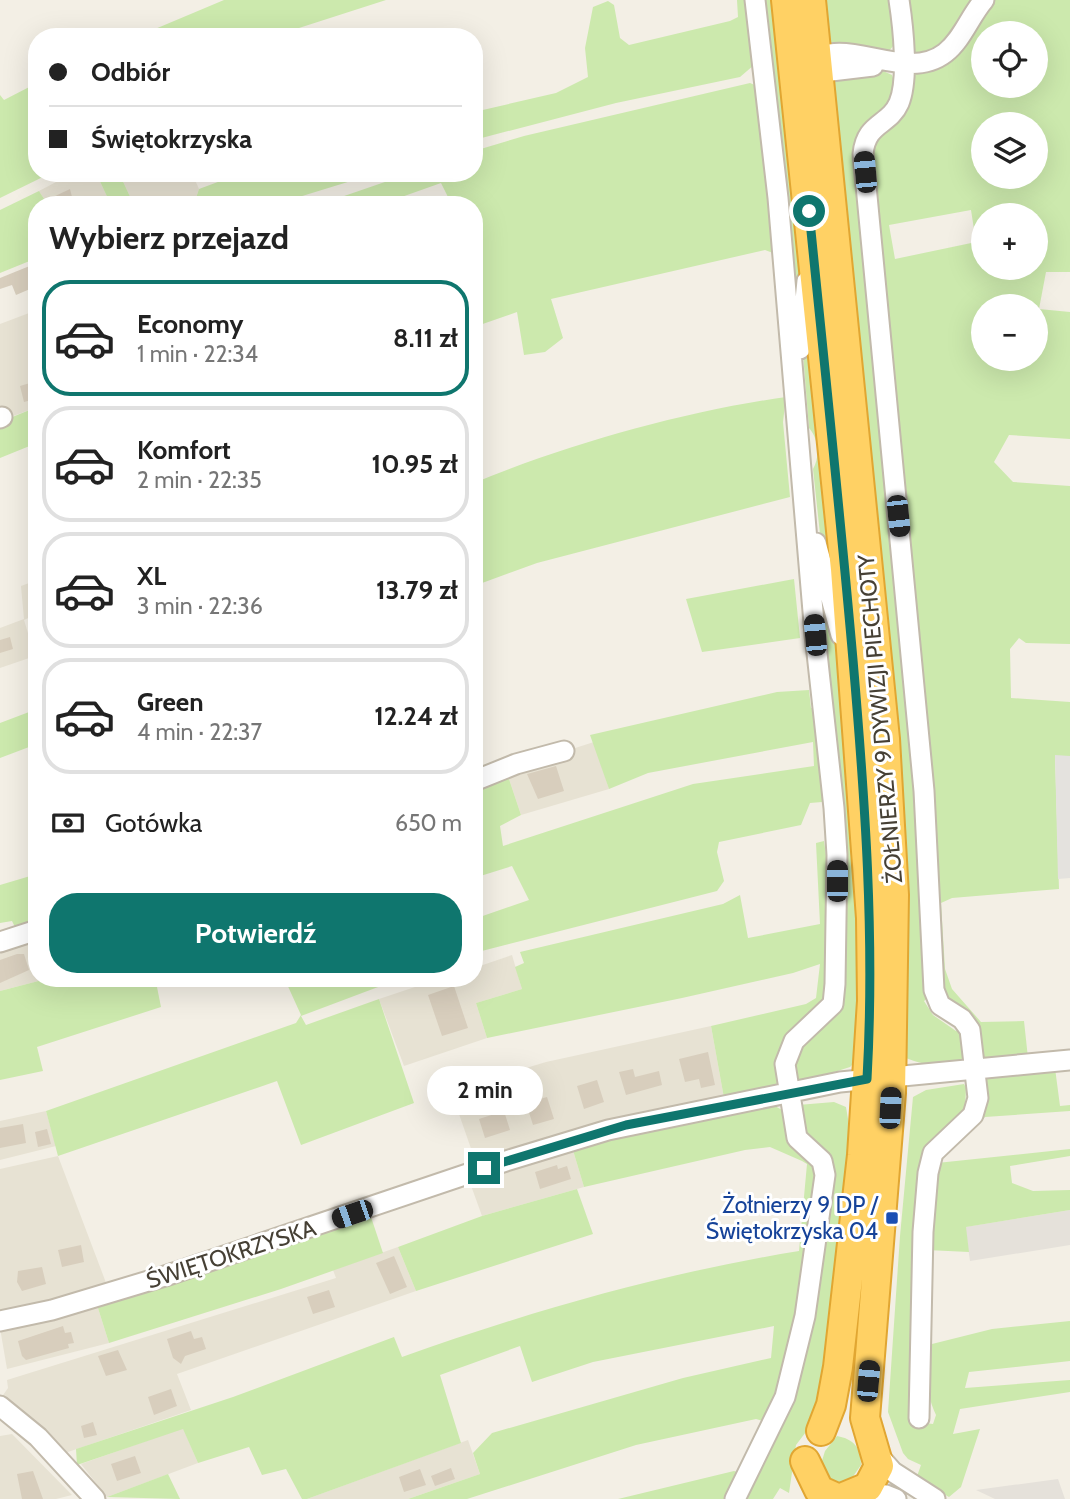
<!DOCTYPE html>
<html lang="pl">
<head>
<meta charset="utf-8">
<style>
	:root { --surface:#fff; --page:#f6f6f6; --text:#222; --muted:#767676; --line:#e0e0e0; --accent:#0f766e }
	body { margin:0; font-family:Cabin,sans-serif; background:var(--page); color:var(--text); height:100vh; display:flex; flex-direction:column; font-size:26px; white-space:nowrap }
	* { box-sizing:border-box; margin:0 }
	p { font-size:23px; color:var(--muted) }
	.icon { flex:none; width:38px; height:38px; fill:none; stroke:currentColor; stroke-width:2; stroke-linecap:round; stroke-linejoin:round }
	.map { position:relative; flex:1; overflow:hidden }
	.details { position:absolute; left:28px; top:196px; width:455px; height:791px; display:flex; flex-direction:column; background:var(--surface); border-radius:28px; box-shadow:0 7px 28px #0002 }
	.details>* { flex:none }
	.guide { position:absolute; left:28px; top:28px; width:455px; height:154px; border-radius:28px; box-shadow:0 7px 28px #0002; display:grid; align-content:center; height:154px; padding:0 21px; background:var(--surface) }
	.buttons { position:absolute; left:971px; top:21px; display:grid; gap:14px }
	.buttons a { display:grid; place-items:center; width:77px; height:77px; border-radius:50%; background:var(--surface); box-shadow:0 7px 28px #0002; font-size:35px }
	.end { position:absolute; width:32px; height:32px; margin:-16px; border:9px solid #0f766e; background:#fff; box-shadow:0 0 0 4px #fff }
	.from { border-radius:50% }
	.bubble { position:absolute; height:49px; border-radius:24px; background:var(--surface); box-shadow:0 7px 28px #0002; font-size:23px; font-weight:800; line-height:49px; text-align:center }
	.car { position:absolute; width:21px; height:42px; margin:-21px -10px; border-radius:9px; box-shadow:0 0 5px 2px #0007; background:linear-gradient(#222 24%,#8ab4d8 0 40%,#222 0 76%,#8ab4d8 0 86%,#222 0) }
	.guide b { display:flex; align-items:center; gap:24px; height:66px; font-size:26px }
	.guide b+b { border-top:2px solid var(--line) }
	.guide i { width:18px; height:18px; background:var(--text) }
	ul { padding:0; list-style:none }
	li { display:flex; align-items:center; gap:21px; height:116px; margin:0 14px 10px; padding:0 7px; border:4px solid var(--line); border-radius:28px }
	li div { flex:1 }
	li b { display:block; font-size:26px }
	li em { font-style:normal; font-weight:800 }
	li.selected { border-color:var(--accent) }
	li>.icon { width:63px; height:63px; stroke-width:1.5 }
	h2 { padding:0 21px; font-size:32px; line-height:84px }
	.pay { display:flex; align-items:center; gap:18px; height:77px; padding:0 21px; font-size:26px }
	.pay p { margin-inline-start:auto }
	.primary-button { display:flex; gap:14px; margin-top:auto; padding:14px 21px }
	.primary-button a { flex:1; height:80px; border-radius:28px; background:var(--accent); color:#fff; font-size:28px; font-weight:800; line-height:80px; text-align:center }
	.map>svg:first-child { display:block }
	.residential { fill:#e7e2d3 }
	.industrial { fill:#e5e1da }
	.green { fill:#cce9ad; fill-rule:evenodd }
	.parking { fill:#e4e2de }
	.building { fill:#d8cebd }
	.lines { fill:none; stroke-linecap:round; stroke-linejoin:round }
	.minor-casing { stroke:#c2baab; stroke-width:23 }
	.highway-casing { stroke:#e1a632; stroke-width:32 }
	.minor { stroke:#fff; stroke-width:19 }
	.highway { stroke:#ffd164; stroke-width:28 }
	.route { stroke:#0f766e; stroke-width:9 }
	.transit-dot { fill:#1a4fb4; stroke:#fff; stroke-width:2.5 }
	.labels { text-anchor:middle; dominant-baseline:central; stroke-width:6; stroke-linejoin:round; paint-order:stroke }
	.street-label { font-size:23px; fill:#464035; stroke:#fff }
	.transit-label { font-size:23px; fill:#164399; stroke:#fff; text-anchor:end }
</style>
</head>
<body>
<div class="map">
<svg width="1070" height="1499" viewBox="0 0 1070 1499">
	<rect width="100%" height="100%" fill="#f3efe5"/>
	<path class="residential" d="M73,173h23l15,32h-63l-9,-14z
		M119,173h73l7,16 -3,9 -17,7h-45z
		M37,310v97l-29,11 -8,-4v-90z
		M37,580v34l-13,6 11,36 -35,12v-40l24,-9 -3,-33z
		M594,742l15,47 -88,26 -15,-45z
		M37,936v42h13l-50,13v-46z
		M512,955l10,34 -46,14 11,35 -83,28 -25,-67 63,-21h32v-10z
		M711,1026l13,72 -80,13 -168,52 -25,-72 95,-29z
		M46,1111l10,35 -56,14v-39z
		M572,1147l12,40 -102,29 -13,-36z
		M58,1156l50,132 -108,26v-145z
		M398,1247l18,44 -239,83 14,36 -126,43 -37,-37 -27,-18 7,-10 -1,-8 329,-102 -3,-8z
		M97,1305l12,38 -102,26 -7,-41z
		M183,1428l15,35 -91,34 -26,-33z
		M12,1434l60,61 -16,4h-56v-63z
		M468,1440l12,34 -72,25h-101z"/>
	<path class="industrial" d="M1070,1210v35l-100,16 -5,-34z
		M1058,1479l7,20h-70l-19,-9z"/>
	<path class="green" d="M224,0h162l-115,37h-135z
		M737,0h12l5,65 -14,12 -124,26 -142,37v-28l82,-19 32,-16 -3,-29 8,-41 15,-6 6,4 6,33 9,7 101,-24 8,-4z
		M760,0h19l23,238 -5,75z
		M820,0h73l1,45 -6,7 -60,-7z
		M908,0h68l-40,54 -26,-2z
		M990,0h80v272h-24l-7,37 31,3v127l-61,-4 -15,27 19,20 57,4v158l-44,-1 -7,-5 -9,11 1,49 59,4v54h-15l4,133 -107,9 -11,5 4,66 7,20 29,33 43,-1 4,37 -44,4 -44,-70 -68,-819 1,-37 37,-63zM984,33h52v53h-52zM984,124h52v53h-52zM971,210l5,32 -81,17 -6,-34zM984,215h52v53h-52zM984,306h52v53h-52z
		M883,71l9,4 3,9 -3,13 -40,57 5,46 5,1 51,528 16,268 -5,4 9,14 23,16 3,-3 8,15 -3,19c-18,6 -42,3 -58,-4l-4,-10 -69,-965c11,-13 34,-10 50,-12z
		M37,83v90h14l-51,25v-103l4,5z
		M750,83l7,3 16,167 -8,-3 -214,49 12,39 -18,14 -21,3 -7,-43 -43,15v-122h-22l-11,-22 -62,22h-61l93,-32h63v-22l50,-15z
		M96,173h23l15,32h-23z
		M242,173h135l-104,32h-94l17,-7 3,-9z
		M39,191l9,14h-11v53l-37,15v-63z
		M813,334l25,254 -18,-54 -7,-65c7,-12 6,-30 -4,-41l-6,-74z
		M786,397l-3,25 7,75 -253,66 -63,23v-103c94,-39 212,-72 312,-86z
		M37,407v36l-37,15v-36z
		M815,562l32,118 14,178 -2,200 -9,9 -47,15 -7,-2c-7,-36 21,-52 44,-76z
		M794,579l6,59 -98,14 -16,-53z
		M809,690l2,18 5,-1 11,89 -5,6 -12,1 -9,22 -82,17 -2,10 7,29 -7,10 -243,62v-34l55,-19 -17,-34 -38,12v-91l32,-17 15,45 -21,11 3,20 190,-62 121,-18 -1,-24 -165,31 -39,16 -19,-54 187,-43z
		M37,709v35l-37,14v-35z
		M824,841l2,14h5l-3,143 -54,90 -50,10 -13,-72 95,-22 10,-6 4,-34 -27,9 -111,25 -195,40 -11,-35 46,-14 -7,-22 9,-4 -4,-11 203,-48 17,-9 8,43 72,-14 -4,-81z
		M37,874v50l-20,7 -5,-10 -12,2v-38z
		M50,978h132l-25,9 4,20 -124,40 6,24 -43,9v-89z
		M297,978h105l-101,38 5,9 73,-26 35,104 -113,42 -24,-64 -219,75 -12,-45 250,-88 5,-8 -15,-33z
		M1055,1068l5,38 10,-1v6l-85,6c-15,16 -31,31 -48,46l133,-14v7l-60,10 2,17 21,8 37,-1v20l-104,17 3,25 -42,-2 9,-86 31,-33 7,-2 10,-52z
		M964,1084l2,4 -1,24 -31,29 -9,282 8,1 3,-9c-11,-24 -12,-46 -4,-71l60,-15 78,-8v40l-101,11 -4,16 105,-8v12l-110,17 -7,25 27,-5 -19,58 -12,10 -33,-18 5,-14 -13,-6 -5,-6 -15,-41 12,-176 13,-139 13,-7z
		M834,1102l12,5 3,18 8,1 -13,127 -29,167 -19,25 -7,48 -9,-5 -7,11h-33l32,-66 56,-250 -28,-51 -2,-27z
		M775,1106l7,4 7,30 27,24 3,10c-12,85 -22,168 -52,248l-11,-3 -120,26 -169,54h-59l72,-25 -7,-21 19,-20 191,-55 88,-20 3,-32 -181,36 -61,20 -12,-36 -80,29 21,68 -154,56h-5l-16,-30 -24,6 -13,-28 -51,16 -15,-34 -106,36 -1,-16 157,-52 161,-60 8,20c129,-46 261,-84 397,-106l8,-87 -5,-3 -32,-14 -25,3 -161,37 -12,-40 164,-36z
		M577,1189l16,45 -177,57 -18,-44 84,-31z
		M370,1214l13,39 -102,36 -172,54 -12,-38z
		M837,1436c17,3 24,12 24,29l-9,13 -20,8 -11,-22 4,-13z
		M734,1471l7,2 -12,26h-111z
		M168,1474l12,25 -73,-2z"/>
	<path class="parking" d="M1055,755l15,1v122l-12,1z"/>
	<path class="building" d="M70,189l4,16h-18l-3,-8z
		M37,263v23l-21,9 -4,-10 -12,4v-11z
		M30,383l5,16 -11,3 -4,-16z
		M10,637l3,12 -13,4v-13z
		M556,766l8,25 -26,8 -11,-25z
		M17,954h7l5,16 -29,13v-23z
		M454,986l14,42 -26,8 -14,-41z
		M708,1052l7,33 -14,3 -2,-9 -14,3 -6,-23z
		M633,1069l2,8 24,-6 3,14 -36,10 -7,-23z
		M498,1076l5,16 -11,3 -4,-15z
		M597,1080l7,22 -20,7 -7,-23z
		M547,1097l7,22 -21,6 -7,-22z
		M504,1111l6,19 -25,8 -6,-19z
		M23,1124l3,19 -26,5v-20z
		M47,1129l4,15 -13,3 -3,-15z
		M557,1165l1,4 9,-3 4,13 -31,10 -5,-17z
		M81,1245l3,17 -22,5 -4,-17z
		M394,1256l13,31 -17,7 -14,-31z
		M42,1267l4,17 -24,7 -5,-9 1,-11z
		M329,1290l6,17 -22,7 -6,-17z
		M63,1326l2,7 6,-1 3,11 -6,1 1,4 -43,12 -4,-4 -4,-15z
		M191,1331l3,8 8,-2 4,12 -21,7 -4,8 -8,-6 -6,-19z
		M118,1350l9,20 -21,6 -8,-20z
		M171,1389l6,17 -23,9 -6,-18z
		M93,1422l4,13 -13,3 -3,-12z
		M135,1456l6,17 -24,8 -6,-17z
		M451,1468l4,11 -20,7 -4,-10z
		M420,1469l6,16 -22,7 -5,-15z
		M33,1471l10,28h-21l-5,-25z"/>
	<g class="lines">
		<defs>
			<path id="minor" d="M899,0c4,26 10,79 0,103 -10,23 -33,19 -36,51l61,637 10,199 6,15 22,14 8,11 8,68 -5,17 -40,38 -5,20 -5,59 -4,186
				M809,63c36,-30 96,21 136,-10 17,-13 25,-37 39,-53
				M806,74l67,-8
				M800,349l7,-68
				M0,418l2,-1
				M816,543l25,92
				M474,781l42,-17 48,-13
				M0,942l37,-12
				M0,1321l52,-11 113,-34 341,-115 102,-31 232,-48 230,-22
				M0,1406l38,31 57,62
				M878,1455l15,17 42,27
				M858,1493l28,2 10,4
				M735,1499l50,-102 20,-81 20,-141 -3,-14 -25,-23 -12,-74 9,-23 39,-37 2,-20 2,-129 -3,-47 -19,-173 -37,-437 -23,-198"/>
			<path id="highway" d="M786,0l59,569 26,349 1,83 -10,154 -24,212 -7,38 -10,26
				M805,1461l14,29 20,9 29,-12 11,-21 -14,-48 26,-325 3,-198 -9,-156 -74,-739"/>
		</defs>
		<use href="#minor" class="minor-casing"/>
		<use href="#highway" class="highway-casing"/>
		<use href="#minor" class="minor"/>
		<use href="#highway" class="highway"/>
	</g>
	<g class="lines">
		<path class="route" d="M484,1168l142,-43 241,-46c8,-141 -2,-279 -14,-419 -13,-149 -29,-299 -44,-449"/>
	</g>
	<rect class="transit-dot" x="885" y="1211" width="14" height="14" rx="3.5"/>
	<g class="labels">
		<g class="street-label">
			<text transform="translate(880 719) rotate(-95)">ŻOŁNIERZY 9 DYWIZJI PIECHOTY</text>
			<text transform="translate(231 1254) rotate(-18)">ŚWIĘTOKRZYSKA</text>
		</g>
		<g class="transit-label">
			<text x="878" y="1205">Żołnierzy 9 DP /<tspan x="878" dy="26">Świętokrzyska 04</tspan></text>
		</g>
	</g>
</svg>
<div class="buttons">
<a><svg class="icon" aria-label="locate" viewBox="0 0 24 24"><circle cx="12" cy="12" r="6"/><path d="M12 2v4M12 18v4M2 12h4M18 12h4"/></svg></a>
<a><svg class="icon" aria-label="layers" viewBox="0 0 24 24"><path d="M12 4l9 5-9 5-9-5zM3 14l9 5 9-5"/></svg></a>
<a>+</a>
<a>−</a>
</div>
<i class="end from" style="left:809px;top:211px"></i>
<i class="end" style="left:484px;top:1168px"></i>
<div class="bubble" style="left:427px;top:1066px;width:116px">2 min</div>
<i class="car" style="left:865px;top:172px;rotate:355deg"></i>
<i class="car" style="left:898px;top:516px;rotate:174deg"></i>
<i class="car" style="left:815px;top:635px;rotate:355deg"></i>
<i class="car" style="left:837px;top:881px;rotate:0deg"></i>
<i class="car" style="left:890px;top:1108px;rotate:3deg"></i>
<i class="car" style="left:352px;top:1214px;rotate:251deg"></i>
<i class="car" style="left:868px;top:1381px;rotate:5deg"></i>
<div class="guide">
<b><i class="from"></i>Odbiór</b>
<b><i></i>Świętokrzyska</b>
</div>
<section class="details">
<h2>Wybierz przejazd</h2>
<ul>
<li class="selected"><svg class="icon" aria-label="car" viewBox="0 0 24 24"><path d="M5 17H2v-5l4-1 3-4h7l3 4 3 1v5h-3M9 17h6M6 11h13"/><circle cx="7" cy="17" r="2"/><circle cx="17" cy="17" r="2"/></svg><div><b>Economy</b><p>1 min · 22:34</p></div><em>8.11 zł</em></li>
<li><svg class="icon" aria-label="car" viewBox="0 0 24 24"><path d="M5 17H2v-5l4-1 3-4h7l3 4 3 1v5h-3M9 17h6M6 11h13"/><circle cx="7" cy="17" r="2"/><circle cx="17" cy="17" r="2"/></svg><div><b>Komfort</b><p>2 min · 22:35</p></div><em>10.95 zł</em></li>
<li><svg class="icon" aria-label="car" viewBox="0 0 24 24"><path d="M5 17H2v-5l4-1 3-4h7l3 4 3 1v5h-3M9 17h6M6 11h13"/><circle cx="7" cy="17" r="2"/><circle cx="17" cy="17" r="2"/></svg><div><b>XL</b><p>3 min · 22:36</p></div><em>13.79 zł</em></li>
<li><svg class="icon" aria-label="car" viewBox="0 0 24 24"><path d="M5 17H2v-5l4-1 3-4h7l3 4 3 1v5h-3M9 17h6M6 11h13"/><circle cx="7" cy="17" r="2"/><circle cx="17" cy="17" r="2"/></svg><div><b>Green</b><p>4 min · 22:37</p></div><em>12.24 zł</em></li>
</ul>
<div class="pay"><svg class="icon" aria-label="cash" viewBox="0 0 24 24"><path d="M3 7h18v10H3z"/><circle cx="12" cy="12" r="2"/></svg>Gotówka<p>650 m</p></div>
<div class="primary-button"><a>Potwierdź</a></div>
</section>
</div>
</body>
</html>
